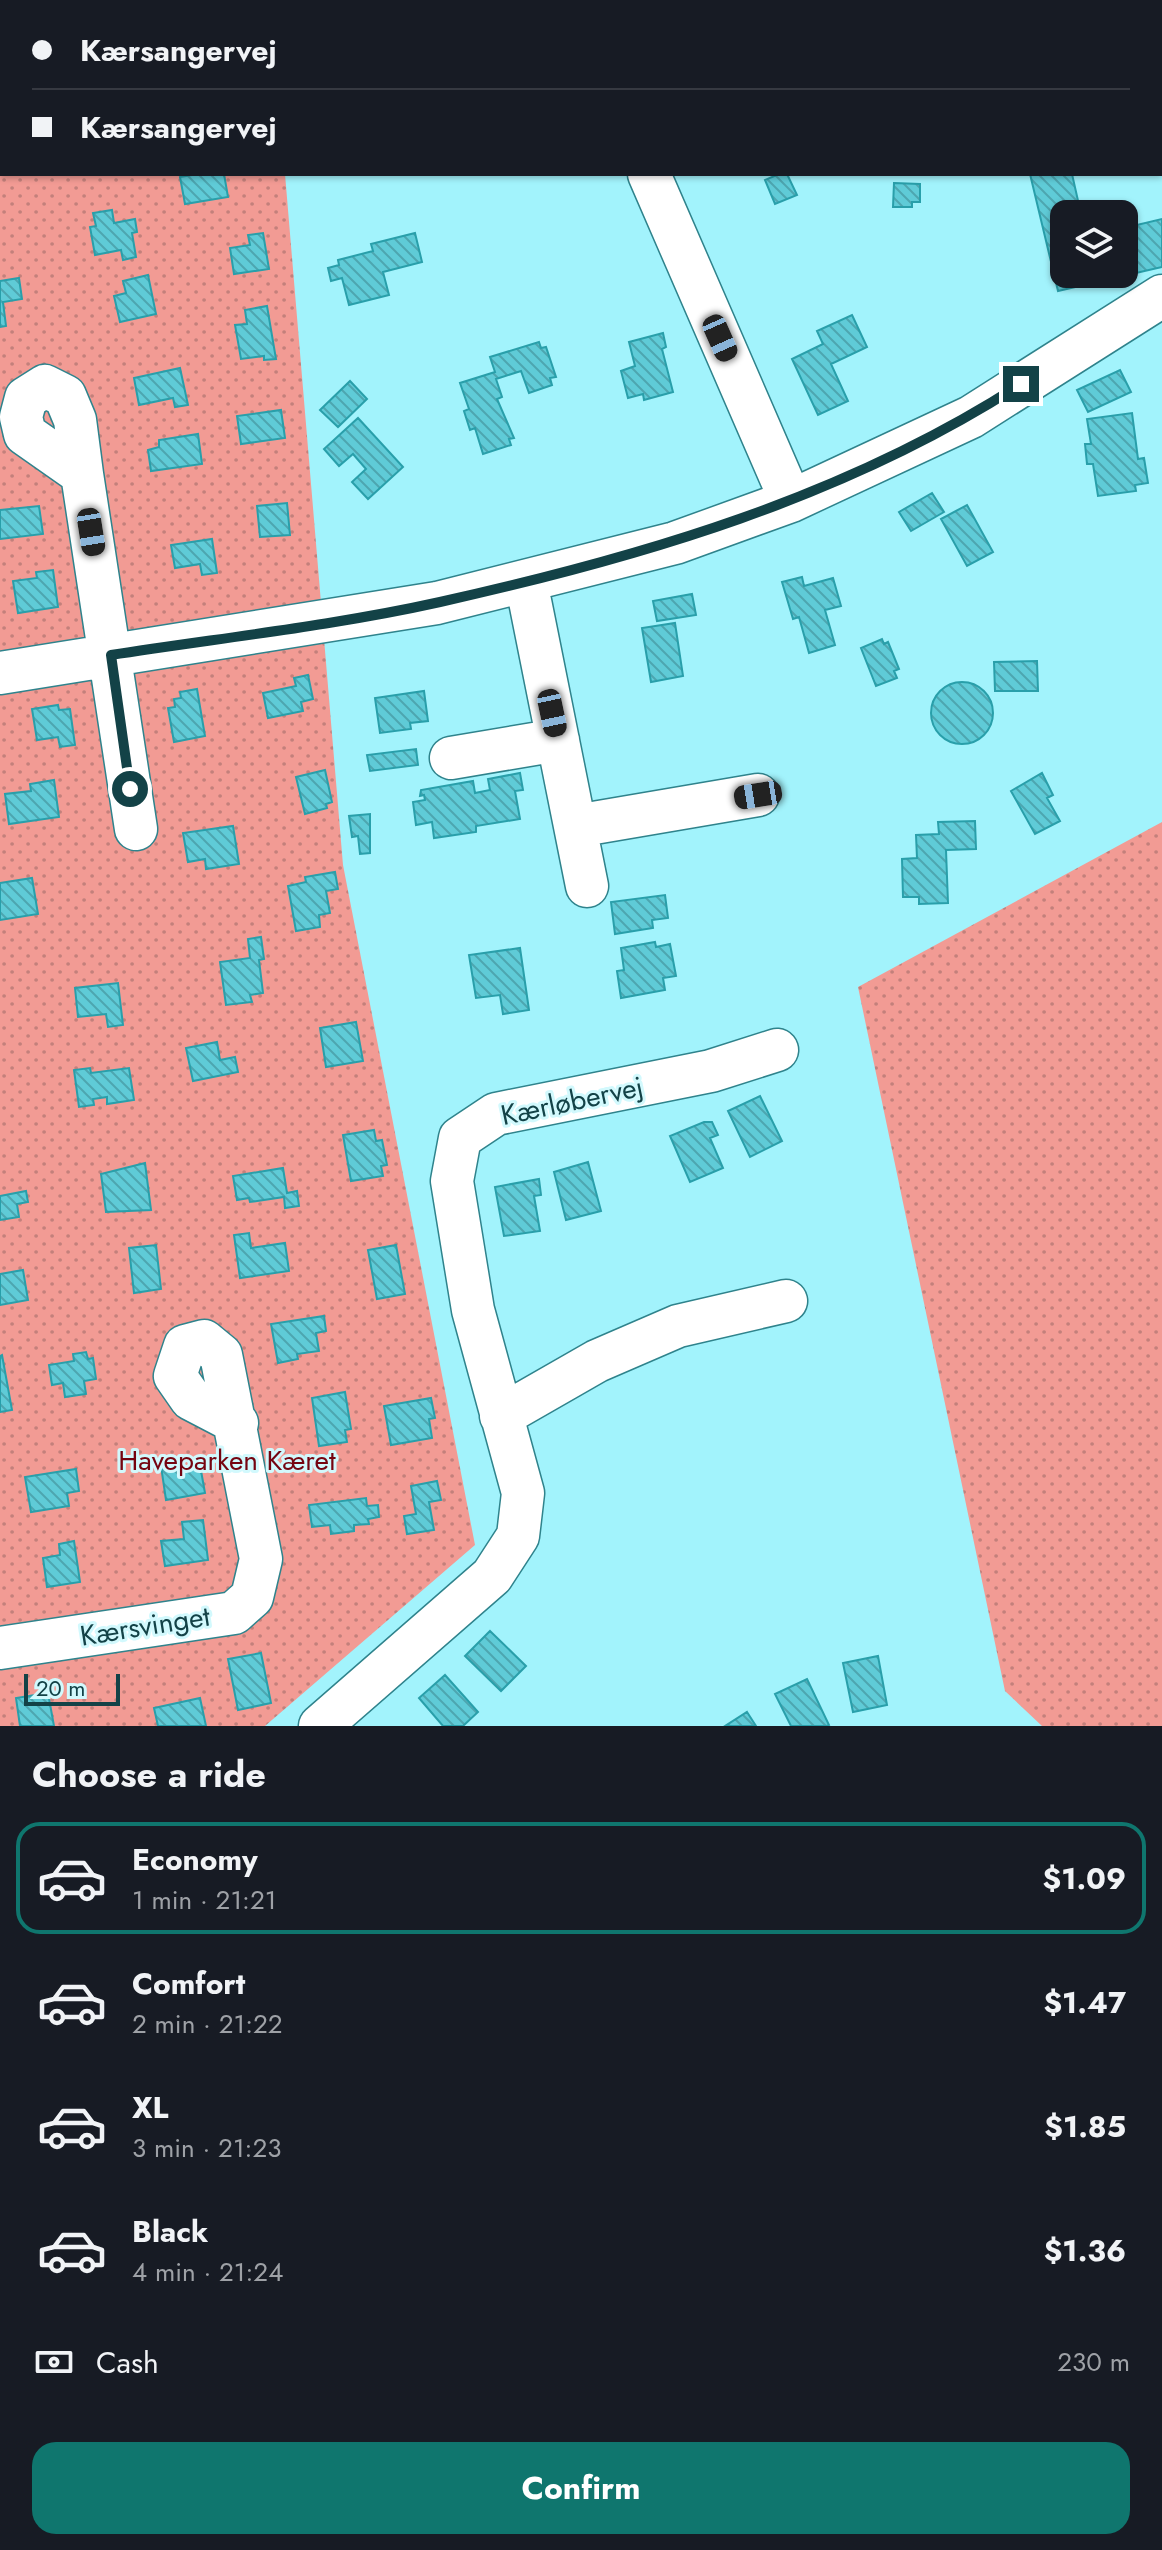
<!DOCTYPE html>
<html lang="en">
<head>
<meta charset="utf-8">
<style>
	:root { --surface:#171b24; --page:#20242c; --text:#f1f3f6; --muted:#9ea1a6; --line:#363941; --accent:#0f766e }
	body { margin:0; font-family:Jost,sans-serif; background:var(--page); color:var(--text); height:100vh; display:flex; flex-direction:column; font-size:30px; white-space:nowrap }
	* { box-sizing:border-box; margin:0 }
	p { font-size:26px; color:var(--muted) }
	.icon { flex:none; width:44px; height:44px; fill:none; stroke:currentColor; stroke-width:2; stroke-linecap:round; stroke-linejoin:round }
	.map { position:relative; height:1726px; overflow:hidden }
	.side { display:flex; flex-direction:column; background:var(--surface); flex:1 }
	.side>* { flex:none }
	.hud { position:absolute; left:0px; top:0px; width:1162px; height:176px; box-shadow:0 2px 6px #0004; display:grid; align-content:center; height:176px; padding:0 32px; background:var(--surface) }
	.fabs { position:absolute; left:1050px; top:200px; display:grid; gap:16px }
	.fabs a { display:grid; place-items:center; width:88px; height:88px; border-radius:16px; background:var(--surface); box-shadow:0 2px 6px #0004; font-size:40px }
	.scale { position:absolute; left:24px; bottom:20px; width:96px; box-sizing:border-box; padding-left:8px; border:4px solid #134247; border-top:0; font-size:22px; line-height:28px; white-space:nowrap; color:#134247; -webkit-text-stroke:6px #d2f9fd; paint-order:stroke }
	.end { position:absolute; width:36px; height:36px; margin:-18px; border:10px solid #134247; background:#fff; box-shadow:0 0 0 4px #fff }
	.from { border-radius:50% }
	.car { position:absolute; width:24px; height:48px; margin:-24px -12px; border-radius:10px; box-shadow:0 0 6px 2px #0007; background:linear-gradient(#222 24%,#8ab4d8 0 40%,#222 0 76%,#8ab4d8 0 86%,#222 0) }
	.hud b { display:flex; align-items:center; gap:28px; height:76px; font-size:30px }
	.hud b+b { border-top:2px solid var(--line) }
	.hud i { width:20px; height:20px; background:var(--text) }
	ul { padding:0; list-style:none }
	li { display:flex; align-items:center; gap:24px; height:112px; margin:0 16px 12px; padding:0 16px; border:4px solid transparent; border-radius:24px }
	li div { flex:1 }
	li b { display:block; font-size:30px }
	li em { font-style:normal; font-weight:700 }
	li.on { border-color:var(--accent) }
	li>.icon { width:72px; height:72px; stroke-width:1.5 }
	h2 { padding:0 32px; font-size:36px; line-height:96px }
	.pay { display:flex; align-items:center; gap:20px; height:88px; padding:0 32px; font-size:30px }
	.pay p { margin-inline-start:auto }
	.action { display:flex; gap:16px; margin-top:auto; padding:16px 32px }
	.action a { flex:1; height:92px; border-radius:24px; background:var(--accent); color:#fff; font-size:32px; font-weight:700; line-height:92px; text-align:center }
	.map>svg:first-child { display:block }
	.green { fill:url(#green-dots) }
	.building { fill:url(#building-back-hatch); stroke:#299faa; stroke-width:2 }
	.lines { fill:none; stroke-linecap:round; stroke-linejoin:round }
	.minor-casing { stroke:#2f838c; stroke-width:45 }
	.minor { stroke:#fff; stroke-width:42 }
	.route { stroke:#134247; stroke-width:10 }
	.labels { text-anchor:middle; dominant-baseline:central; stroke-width:6; stroke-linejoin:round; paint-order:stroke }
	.street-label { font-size:28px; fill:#134247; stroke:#d2f9fd }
	.park-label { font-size:28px; fill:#750410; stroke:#d2f9fd }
</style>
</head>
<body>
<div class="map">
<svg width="1162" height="1726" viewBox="0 0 1162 1726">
	<defs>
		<pattern id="green-dots" width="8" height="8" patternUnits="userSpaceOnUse" patternTransform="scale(2)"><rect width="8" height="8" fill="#f29b94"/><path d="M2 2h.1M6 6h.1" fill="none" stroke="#c3807b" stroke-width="1.8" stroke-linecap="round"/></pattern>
		<pattern id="building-back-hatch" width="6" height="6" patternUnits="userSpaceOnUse" patternTransform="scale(2)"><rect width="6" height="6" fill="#5fcbd7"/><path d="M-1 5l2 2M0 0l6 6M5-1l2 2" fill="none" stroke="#4da6b0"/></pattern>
	</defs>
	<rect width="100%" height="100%" fill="#a2f3fc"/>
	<path class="green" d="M0,0h270l-268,2v172h283l58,691 132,680 -210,181h-265z
		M1162,822v904h-120l-37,-35 -147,-704z"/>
	<path class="building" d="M384,0h85l1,2h-85z
		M1162,110v60l-2,1v-60z
		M198,174h26l4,23 -43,7 -5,-27z
		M779,174h8l10,21 -22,9 -10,-24z
		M1030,174h42l9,40h-17v60h60v-46l38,-9v48l-104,24z
		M894,183l26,1v18h-8v5h-19z
		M112,210l2,13 21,-4 2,13 -5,1 4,24 -13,3 -2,-10 -26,5 -5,-28 6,-1 -3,-13z
		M263,233l6,36 -35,5 -4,-26 20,-3 -2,-10z
		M415,233l7,29 -39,10 6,23 -40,10 -7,-27 -11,3 -3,-13 11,-3 -1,-5 35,-9 -2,-7z
		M148,275l8,39 -36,8 -6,-26 12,-3 -3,-12z
		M19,278l3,21 -19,3 3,24 -6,1v-46z
		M267,306l9,53 -12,1v-4l-23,3 -6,-34 12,-1 -2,-14z
		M852,315l15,32 -36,17 17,37 -30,14 -26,-56 31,-15 -6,-13z
		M663,333l3,14 -4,2 11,43 -29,8 -1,-6 -15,4 -7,-27 14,-5 -6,-24z
		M539,342l2,6 5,-1 10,30 -6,1 2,7 -23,8 -8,-22 -25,8 6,18 -5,2 17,39 -5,1 2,6 -28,9 -8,-26 -5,2 -6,-19 5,-2 -9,-26 35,-11 -5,-15z
		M180,368l8,37 -13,2 -2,-9 -34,7 -5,-27z
		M1120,370l11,22 -43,20 -11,-22z
		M350,381l17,18 -29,28 -18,-17z
		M281,410l4,28 -44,6 -4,-28z
		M1132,413l6,46 6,-1 4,25 -13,2 1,6 -38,5 -5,-32h-6l-2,-20h6l-4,-25z
		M358,418l45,49 -35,32 -16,-17 14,-13 -13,-15 -14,12 -15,-17z
		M198,434l4,30 -51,7 -3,-21 11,-3v-7z
		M932,493l12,19 -33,19 -12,-19z
		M287,503l3,32 -30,2 -3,-31z
		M967,505l26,47 -26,14 -26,-47z
		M39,506l4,28 -43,5v-29z
		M212,539l5,34 -15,2 -2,-11 -25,4 -4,-23z
		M53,570l5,37 -40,6 -5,-32 24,-3 -1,-6z
		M802,577l2,9 29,-8 8,28 -16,4 10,35 -26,8 -10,-36 -6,2 -11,-37z
		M692,594l4,21 -39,6 -4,-20z
		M675,623l8,53 -32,6 -9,-54z
		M882,639l2,5 4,-2 11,27 -5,2 3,7 -21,8 -15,-38z
		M1037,661l1,30h-43l-1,-29z
		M308,675l5,24 -12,3 2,9 -35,7 -5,-25 33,-7 -2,-8z
		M931 713a31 31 0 1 1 62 0a31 31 0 1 1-62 0Z
		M197,689l8,47 -31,6 -6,-34 7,-1 -1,-8 7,-1 -1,-6z
		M424,691l4,30 -18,2 1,6 -31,4 -5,-35z
		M58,705l1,5 11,-1 5,36 -15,2 -2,-10 -21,3 -5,-31z
		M416,749l2,16 -48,6 -3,-16z
		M325,770l7,32 -6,2 1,4 -22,6 -9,-37z
		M520,773l3,17 -8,1 5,28 -44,7v6l-42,6 -2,-16 -16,3 -3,-23 12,-2 -1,-5 -4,1 1,-6 52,-9 2,12 15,-3 -2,-11z
		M1042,773l11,22 -6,3 13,23 -25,13 -24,-43z
		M54,780l5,37 -50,7 -4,-30 26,-3 -1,-7z
		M370,814v39l-10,1 -2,-18 -6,1 -3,-21z
		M975,821l1,28 -30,1 2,53 -29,1v-7h-16l-1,-38 15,-1 -1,-23 23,-1 -1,-12z
		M233,826l6,38 -33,5 -1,-10 -17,3 -5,-29z
		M335,872l3,17 -12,2 4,22 -11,2 1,12 -24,4 -8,-45 18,-4 -1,-5z
		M32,878l6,36 -38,6v-37z
		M665,895l3,23 -16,2 1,8 -38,6 -4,-32z
		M261,937l3,22 -5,1 4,33 -13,2 2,7 -26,3 -6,-43 30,-4 -2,-19z
		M655,942l1,5 14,-3 6,32 -13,2 2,12 -44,8 -4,-27 7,-1 -3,-22z
		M520,948l9,62 -26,4 -3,-19 -24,3 -7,-43z
		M118,983l5,42 -15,2 -2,-13 -28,3 -3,-29z
		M356,1022l7,39 -37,6 -6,-39z
		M217,1042l3,18 15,-3 3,15 -45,9 -7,-33z
		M90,1068l1,5 38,-5 5,32 -27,4v-7l-14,2 1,6 -15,2 -5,-37z
		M760,1096l22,45 -32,16 -22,-46z
		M704,1122h8l6,13 -8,3 13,30 -33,14 -20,-46z
		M374,1130l2,11 6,-1 5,25 -6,1 2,10 -32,5 -8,-46z
		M588,1162l13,49 -35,9 -12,-48z
		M145,1163l6,47 -45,2 -5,-38z
		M283,1168l4,25 10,-2 2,15 -14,2 -1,-11 -34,5 -1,-4 -12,2 -4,-24z
		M539,1179l2,16 -7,1 6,35 -36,5 -9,-49z
		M26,1191l2,11 -11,2 2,13 -19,3v-24z
		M249,1233l2,15 34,-5 4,28 -49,7 -6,-43z
		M156,1245l5,44 -27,4 -5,-45z
		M396,1245l9,49 -28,5 -9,-49z
		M23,1270l5,30 -28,5v-31z
		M324,1316l2,15 -10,2 3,18 -22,3 1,5 -20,4 -7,-39z
		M86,1352l2,7 5,-1 3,21 -12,2 2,13 -21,3 -2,-14 -11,2 -3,-20 25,-4 -1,-7z
		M2,1355l10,55 -12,2v-56z
		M345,1392l6,37 -6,1 2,12 -28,4 -7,-48z
		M431,1398l4,20 -6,1 3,19 -41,7 -7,-39z
		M182,1462v6l18,-3 5,28 -39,7 -5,-34z
		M76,1469l3,22 -12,2 2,13 -38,6 -6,-35z
		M437,1481l4,19 -12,2 5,28 -27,4 -3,-18 12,-2 -5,-28z
		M366,1498l1,8 11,-1 1,12 -11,2 1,5 -15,1v6l-23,3 -1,-9 -18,2 -3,-22z
		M203,1520l5,40 -43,6 -4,-25 23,-2 -2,-17z
		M74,1541l6,41 -33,5 -4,-29 17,-3 -1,-11z
		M490,1631l36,35 -25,25 -36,-35z
		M261,1653l10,50 -33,7 -10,-51z
		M878,1656l9,49 -34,7 -10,-49z
		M445,1675l33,37 -15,14h-20l-24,-28z
		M807,1679l22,46 -2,1h-36l-16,-32z
		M48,1693l6,33h-34l-4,-28z
		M200,1698l6,28h-48l-4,-18z
		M747,1712l9,14h-31z"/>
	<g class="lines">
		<defs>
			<path id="minor" d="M649,174l142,327
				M82,474l-7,-54 -10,-24 -20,-10 -19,12 -5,19 4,17 57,40 54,355
				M526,581l61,305
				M0,673l437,-70 238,-60 116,-42 180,-84 191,-121
				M451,758l107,-18
				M576,826l182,-31
				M501,1416l96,-55 81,-35 108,-25
				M0,1648l234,-35 18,-16 9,-38 -40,-204 -17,-14 -19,5 -10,30 16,23 46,24
				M320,1726l172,-150 26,-40 5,-43 -50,-183 -21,-129 8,-43 36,-24 215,-43 66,-21"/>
		</defs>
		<use href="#minor" class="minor-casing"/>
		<use href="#minor" class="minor"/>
	</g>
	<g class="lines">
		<path class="route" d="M130,789l-19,-134c109,-17 221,-29 329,-53 202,-45 406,-105 581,-218"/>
	</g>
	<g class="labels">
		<g class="street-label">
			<text transform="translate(572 1101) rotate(-12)">Kærløbervej</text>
			<text transform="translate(145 1626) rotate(-9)">Kærsvinget</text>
		</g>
		<g class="park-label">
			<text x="227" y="1460">Haveparken Kæret</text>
		</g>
	</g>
</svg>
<div class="fabs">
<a><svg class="icon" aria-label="layers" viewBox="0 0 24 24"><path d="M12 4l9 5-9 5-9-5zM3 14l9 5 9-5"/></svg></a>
</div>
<div class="scale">20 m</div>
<i class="end from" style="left:130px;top:789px"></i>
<i class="end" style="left:1021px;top:384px"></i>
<i class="car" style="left:720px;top:338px;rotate:156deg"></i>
<i class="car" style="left:91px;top:532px;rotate:171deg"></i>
<i class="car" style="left:552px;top:713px;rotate:168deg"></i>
<i class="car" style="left:758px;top:795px;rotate:261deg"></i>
<div class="hud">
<b><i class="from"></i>Kærsangervej</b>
<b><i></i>Kærsangervej</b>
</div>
</div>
<section class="side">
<h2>Choose a ride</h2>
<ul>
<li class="on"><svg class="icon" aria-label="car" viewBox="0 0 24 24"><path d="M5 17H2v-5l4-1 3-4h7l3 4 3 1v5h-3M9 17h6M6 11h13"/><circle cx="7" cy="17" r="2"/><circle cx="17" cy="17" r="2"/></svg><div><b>Economy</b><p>1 min · 21:21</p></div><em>$1.09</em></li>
<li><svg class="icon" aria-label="car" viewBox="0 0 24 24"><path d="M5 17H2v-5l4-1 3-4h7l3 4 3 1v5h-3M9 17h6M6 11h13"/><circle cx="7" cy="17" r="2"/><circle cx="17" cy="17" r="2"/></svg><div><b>Comfort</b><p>2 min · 21:22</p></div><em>$1.47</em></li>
<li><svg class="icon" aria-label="car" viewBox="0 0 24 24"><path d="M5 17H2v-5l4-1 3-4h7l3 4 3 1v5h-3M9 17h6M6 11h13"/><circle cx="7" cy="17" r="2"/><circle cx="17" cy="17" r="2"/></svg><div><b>XL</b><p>3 min · 21:23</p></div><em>$1.85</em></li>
<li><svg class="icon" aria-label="car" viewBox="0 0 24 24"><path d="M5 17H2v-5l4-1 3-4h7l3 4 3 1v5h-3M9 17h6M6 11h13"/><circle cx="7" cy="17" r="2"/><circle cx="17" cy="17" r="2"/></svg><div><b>Black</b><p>4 min · 21:24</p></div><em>$1.36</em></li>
</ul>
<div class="pay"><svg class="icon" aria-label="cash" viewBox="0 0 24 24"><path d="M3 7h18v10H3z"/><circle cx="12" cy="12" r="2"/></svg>Cash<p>230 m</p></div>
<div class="action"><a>Confirm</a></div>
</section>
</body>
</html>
